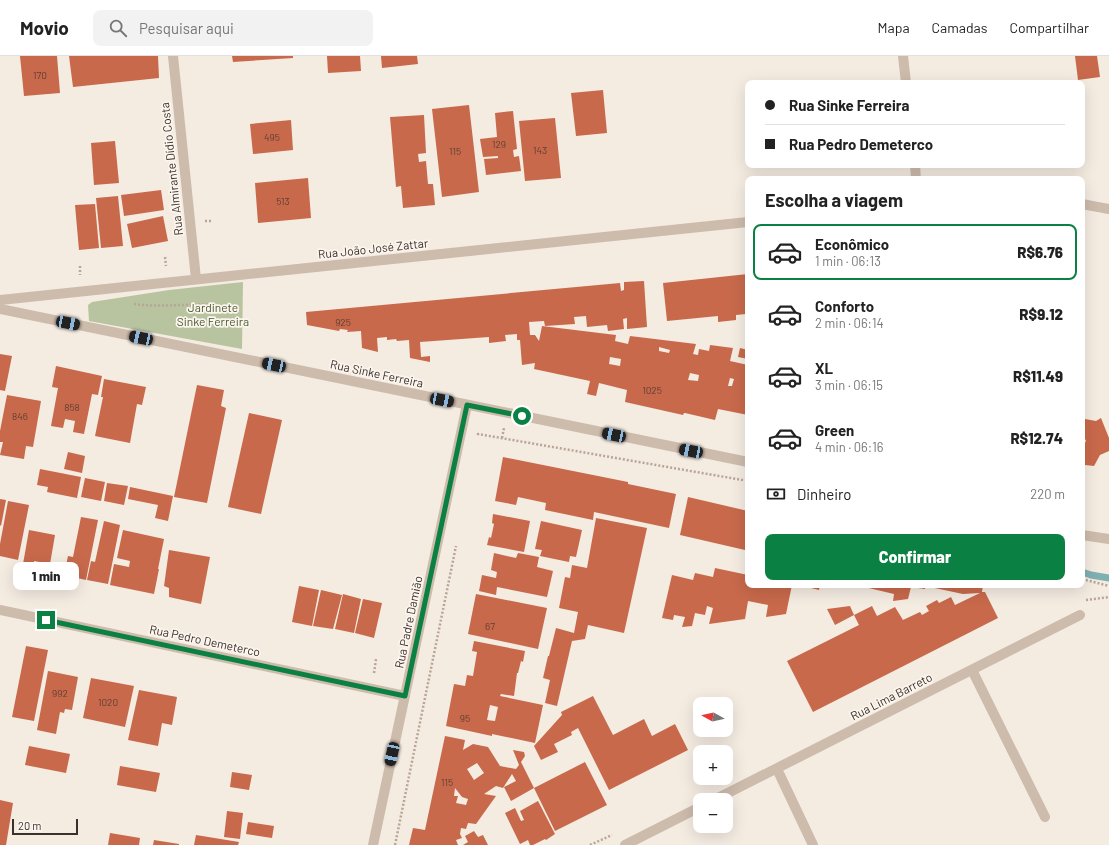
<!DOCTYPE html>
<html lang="pt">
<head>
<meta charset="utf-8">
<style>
	:root { --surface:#fff; --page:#f2f2f2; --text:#222; --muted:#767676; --line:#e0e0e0; --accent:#0b8043 }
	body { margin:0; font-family:Barlow,sans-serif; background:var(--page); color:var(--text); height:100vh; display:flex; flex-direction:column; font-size:15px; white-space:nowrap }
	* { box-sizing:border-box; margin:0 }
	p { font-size:13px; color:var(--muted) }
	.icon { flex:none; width:22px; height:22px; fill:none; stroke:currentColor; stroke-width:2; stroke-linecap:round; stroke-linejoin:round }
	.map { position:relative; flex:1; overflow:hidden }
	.details { position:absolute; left:745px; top:120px; width:340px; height:412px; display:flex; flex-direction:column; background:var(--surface); border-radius:8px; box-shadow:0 4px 16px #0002 }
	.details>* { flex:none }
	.hud { position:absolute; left:745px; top:24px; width:340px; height:88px; border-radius:8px; box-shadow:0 4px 16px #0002; display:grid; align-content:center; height:88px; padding:0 20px; background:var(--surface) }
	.needle { width:26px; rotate:278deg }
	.tools { position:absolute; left:693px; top:641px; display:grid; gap:8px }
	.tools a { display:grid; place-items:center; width:40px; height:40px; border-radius:8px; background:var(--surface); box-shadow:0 4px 16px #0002; font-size:20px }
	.scale { position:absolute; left:12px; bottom:10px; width:66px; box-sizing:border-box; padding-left:4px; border:2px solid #3b302b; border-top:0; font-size:11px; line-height:14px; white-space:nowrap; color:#3b302b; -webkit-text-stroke:3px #fbf5ee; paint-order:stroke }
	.end { position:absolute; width:18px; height:18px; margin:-9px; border:5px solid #0b8043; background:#fff; box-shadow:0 0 0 2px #fff }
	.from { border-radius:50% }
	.bubble { position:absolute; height:28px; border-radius:8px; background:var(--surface); box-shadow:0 4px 16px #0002; font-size:13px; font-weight:800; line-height:28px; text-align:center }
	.car { position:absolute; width:12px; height:24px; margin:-12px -6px; border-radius:5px; box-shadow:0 0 3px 1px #0007; background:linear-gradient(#222 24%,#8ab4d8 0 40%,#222 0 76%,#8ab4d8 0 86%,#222 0) }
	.hud b { display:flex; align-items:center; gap:14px; height:38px; font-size:15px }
	.hud b+b { border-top:1px solid var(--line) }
	.hud i { width:10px; height:10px; background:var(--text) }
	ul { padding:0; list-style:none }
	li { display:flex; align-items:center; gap:12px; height:56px; margin:0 8px 6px; padding:0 12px; border:2px solid transparent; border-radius:8px }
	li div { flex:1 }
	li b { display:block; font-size:15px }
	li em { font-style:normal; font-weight:800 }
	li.active { border-color:var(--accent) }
	li>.icon { width:36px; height:36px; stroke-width:1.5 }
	h2 { padding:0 20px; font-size:18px; line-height:48px }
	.pay { display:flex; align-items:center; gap:10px; height:44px; padding:0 20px; font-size:15px }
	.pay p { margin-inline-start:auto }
	.primary-button { display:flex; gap:8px; margin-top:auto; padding:8px 20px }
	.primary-button a { flex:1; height:46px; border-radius:8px; background:var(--accent); color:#fff; font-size:16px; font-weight:800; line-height:46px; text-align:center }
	header { display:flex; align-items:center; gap:24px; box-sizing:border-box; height:56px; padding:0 20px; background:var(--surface); border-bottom:1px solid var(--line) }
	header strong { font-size:19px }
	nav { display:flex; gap:22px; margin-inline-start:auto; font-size:14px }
	.search { width:280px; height:36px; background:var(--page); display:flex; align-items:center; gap:10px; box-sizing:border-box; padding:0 14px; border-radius:8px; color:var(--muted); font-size:15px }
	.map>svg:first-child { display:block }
	.green { fill:#b8c4a0 }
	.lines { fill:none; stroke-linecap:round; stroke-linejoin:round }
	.stream { stroke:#7fb0b2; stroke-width:7 }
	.building { fill:#c8694b; fill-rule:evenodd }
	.path { stroke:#b9a596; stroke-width:2.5; stroke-dasharray:2 2; stroke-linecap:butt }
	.minor { stroke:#cdbbac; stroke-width:10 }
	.route { stroke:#0b8043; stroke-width:5 }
	.labels { text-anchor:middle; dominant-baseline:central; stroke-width:3.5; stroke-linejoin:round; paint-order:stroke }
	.number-label { font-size:10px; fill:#5e3e33 }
	.street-label { font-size:12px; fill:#3b302b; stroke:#fbf5ee }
	.park-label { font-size:12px; fill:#4a5a2e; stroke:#fbf5ee }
</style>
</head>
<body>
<header>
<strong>Movio</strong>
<div class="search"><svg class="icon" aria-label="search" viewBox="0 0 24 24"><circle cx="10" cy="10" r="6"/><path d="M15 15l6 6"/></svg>Pesquisar aqui</div>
<nav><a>Mapa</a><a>Camadas</a><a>Compartilhar</a></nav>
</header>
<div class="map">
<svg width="1109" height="789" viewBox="0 0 1109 789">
	<rect width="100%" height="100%" fill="#f4ebe1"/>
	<path class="green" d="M243,226l-1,67 -153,-28 -1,-16 4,-3 77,-12z"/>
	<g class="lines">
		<path class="stream" d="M1082,516l9,3 18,3"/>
	</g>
	<path class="building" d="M20,0h37l3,37 -36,3z
		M69,0h89l1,22 -86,9z
		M232,0h61v2l-60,4z
		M327,0h33l1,15 -33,2z
		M381,0h36l1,8 -36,4z
		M1075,0h22l3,21 -22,3z
		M603,34l4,43 -31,3 -5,-43z
		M469,49l10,87 -37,5 -10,-88z
		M513,55l4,38 -4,1 1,7 5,-1 2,15 -35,4 -2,-16 14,-1v-2l-15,1 -3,-18 17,-2 -2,-24z
		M424,59l2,38 -8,1 1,8 7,-1 2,23h5l2,21 -32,3 -2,-22 -5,1 -6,-70z
		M555,62l6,60 -36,3 -6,-60z
		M291,64l2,30 -40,4 -3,-30z
		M115,85l4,42 -25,2 -3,-42z
		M308,122l3,40 -53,5 -3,-40z
		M161,134l3,20 -40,6 -3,-21z
		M118,140l5,50 -22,2 -5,-50z
		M95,148l4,44 -20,2 -4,-45z
		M163,160l5,25 -36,7 -5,-24z
		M748,218v46h-2v-6l-10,1v5l-18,2v-6l-51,5 -4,-38z
		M644,225l3,46 -20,2v-11l-4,1 1,10 -16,2 -1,-6 -20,2 -1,-11 -12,1 1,7 -30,2 -1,-5 -15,1 1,13h5l4,6 3,-15 74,9 -1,6 13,3 2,-8 66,8 -3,10 5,1 1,-6 10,2 1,-6 23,3 -3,13 18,4v50l-30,-6 -3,11 -30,-7h-1l-1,2 -58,-13 2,-12 -28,-7 -3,13 -9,-2 3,-13 -56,-12 1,-6 -13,2 -2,-25h-3v-6l-12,1 1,6 -17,2v-6l-69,5 1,15 9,-1v6l-20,-4 -1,-18 -12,1 -1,-2 -9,1v-3l-10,1 1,14 -16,-4 -1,-17 -14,1 1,-2 -8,-1 -1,2 -32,-6 -1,-13 314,-29 1,8 3,-1v-8zM659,291l11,3 -1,3 -10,-2zM610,301l11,2 -1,7 -11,-2zM690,317l9,2 -1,6 -10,-1zM730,322l4,1 -2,7h-4z
		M740,292l8,2v9l-10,-2z
		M0,298l12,2 -7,35 -5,-1z
		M56,310l46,10 -4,19 -6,-1 -8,40 -11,-2 2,-11 -10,-2 -2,9 -12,-2 7,-38 -6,-1z
		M104,323l42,8 -4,18 -5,-1 -7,39 -35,-7 8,-39h-2z
		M197,329l27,5 -3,16 5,2 -19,95 -33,-6z
		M7,339l34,6 -8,46 -7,-1 -2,13 -24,-4 3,-13h-3v-11z
		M1082,356l3,7 11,2 5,-3 8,20v13l-9,4 -6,11 -9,-1v5l-3,1v-24l4,-6 -4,-9z
		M249,357l33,7 -21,94 -33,-7z
		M68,396l17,4 -3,17 -18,-4z
		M503,401l125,25v2l48,10 -7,34 -75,-16 -1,8 -48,-10 1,-7 -28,-6 -2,8 -21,-4z
		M40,413l41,8 -4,21 -30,-6 1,-5 -11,-2z
		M85,422l20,4 -4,19 -20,-4z
		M107,427l21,3 -4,19 -20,-4z
		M130,431l43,9 -5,25 -13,-3 3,-13 -30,-6z
		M688,441l60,14v25l-3,14 -65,-15z
		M0,443l6,1 -5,26 -1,-1z
		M8,445l21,4 -11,55 -18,-4v-12z
		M493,458l37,7 -6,31 -37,-7 2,-8 2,1 3,-14 -2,-1z
		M81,461l17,3 -12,60 -22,-5 4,-19 5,1z
		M596,462l51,10 -23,105 -36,-8 -3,14 -13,2 -15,65 -12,-3 5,-23 -7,-2 5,-22h1l7,-28 18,5 4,-21 -19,-4 6,-31 5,1 2,-13 15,3z
		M104,465l16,4 -12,59 -21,-4 4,-19 4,1z
		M541,465l41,9 -6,27 -6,-1 -1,6 -29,-6 2,-6 -7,-1z
		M29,474l26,5 -5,29 -16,-3v5l-11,-2z
		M123,474l41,9 -6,30h1l-5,25 -44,-9 4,-21 15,3 1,-6 -13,-3z
		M169,494l41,7 -9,47 -32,-7v-9l-5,-2z
		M494,497l22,5 2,-5 21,4 -2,10 16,4 -6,26 -50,-10 -1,8 -17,-4 3,-16 14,3 1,-6 -6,-2z
		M715,512l33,7v10h44l-6,29 -20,3 2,-12 -20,-4 -3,18 -36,5 4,-16 -6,-2 -2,9 -10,-2 -3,13 -10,1 3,-10 -11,-2 -1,5 -11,-2 10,-43 21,5 2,-7 18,4z
		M811,529h9l-1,5 -8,-2z
		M856,529h127l-1,7h3l13,26 -185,94 -26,-51 72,-36 -5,-10 18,-9 5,10 18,-9 8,13 17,-8 2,3 7,-4 -3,-5 11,-6 2,3 12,-6 4,8 25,-12 -17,1 -38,-8v3l-14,-2 -3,12 -15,2 1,-7z
		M299,530l20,4 -7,36 -20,-4z
		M321,534l21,5 -9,34 -20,-3z
		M343,538l18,5 -7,34 -19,-4z
		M476,538l71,14 -9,41 -70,-15z
		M363,543l19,4 -8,35 -19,-5z
		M850,550l4,9 -19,10 -8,-16z
		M474,585l51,10 -2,11 -2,-1 -3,12h-1l-3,23 -13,-2 -1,2 43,9 -8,38 -43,-9v2l-46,-10 8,-42 11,2 2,-11 6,1 4,-24 -5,-1zM490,649l8,2 -3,14 -8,-1z
		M26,590l22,4 -14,71 -22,-4z
		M48,615l30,6 -6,33 -7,-1 -1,4 -4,-1 -4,22 -19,-4z
		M91,622l43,8 -9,41 -42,-9z
		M139,634l38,7 -5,28 -10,-2 -4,23 -30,-6z
		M593,640l20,39 31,-16 8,17 23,-12 13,26 -79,40 -31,-62 -7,4 1,3 -18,9 4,8 -17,8 -7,-14 28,-31 -1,-3z
		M445,680l20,4 -2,10 10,-6 15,3 12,19 16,3 3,-4 -6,-15 11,2 1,4 -4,6 13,26 -23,13 -7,-14 12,-6 -4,-7 -9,14 -7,-2 -12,8 12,2 -20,28 -8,-1 -2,6 -5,-1 -1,6 2,4 -6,2 2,5h-49l4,-17 12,2zM477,707l7,10 -10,7 -7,-11zM455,732l7,9 6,2 -2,6 -10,-2 2,-7h-4z
		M29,690l41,8 -4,19 -41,-8z
		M585,706l22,43 -52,26 -21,-43z
		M120,710l40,7 -4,19 -39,-7z
		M232,716l20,3 -3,15 -19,-3z
		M0,744l13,3 -7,42h-6z
		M538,745l17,33 -9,6 -1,-1 -12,6h-3l-2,-5 -8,4 -15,-31 10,-5 6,13 3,-1 -4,-9z
		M227,755l16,2 -3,26 -16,-2z
		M248,766l26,4 -2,12 -26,-4z
		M474,775l4,6 5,-2 5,10h-25l5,-3 -3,-6z
		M110,777l30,5 -1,7h-31z
		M196,779l43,7 -1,3h-44z
		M154,784l25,4v1h-26z"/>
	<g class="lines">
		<path class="path" d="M205,165h8
			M165,201l1,9
			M80,210v9
			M134,248c28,4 56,-1 84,1
			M478,379v-1l270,47
			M502,382l2,-10
			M1082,523l27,7
			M1086,544l23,-3
			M374,617l2,-14
			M395,789l61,-299
			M590,789l22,-10"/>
		<path class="minor" d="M173,0l23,223
			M903,0l3,27
			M915,109l1,14
			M1082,148l27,5
			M0,244l748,-78
			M0,253l748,153
			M1082,479l27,4
			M0,554l405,86
			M972,614l73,147
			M777,713l36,76
			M714,744l366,-185
			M373,789l94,-440
			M625,789l75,-38"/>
	</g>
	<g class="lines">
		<path class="route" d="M46,564l359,76 62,-291 55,11"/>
	</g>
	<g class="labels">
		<g class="number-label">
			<text x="40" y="19">170</text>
			<text x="272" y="81">495</text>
			<text x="499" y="88">129</text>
			<text x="540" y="94">143</text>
			<text x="455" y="95">115</text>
			<text x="283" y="145">513</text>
			<text x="343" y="266">925</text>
			<text x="652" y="334">1025</text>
			<text x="72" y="351">858</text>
			<text x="20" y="360">846</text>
			<text x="490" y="570">67</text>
			<text x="60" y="637">992</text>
			<text x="108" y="646">1020</text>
			<text x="465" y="662">95</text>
			<text x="447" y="726">115</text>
		</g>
		<g class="street-label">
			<text transform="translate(171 113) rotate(-96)">Rua Almirante Dídio Costa</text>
			<text transform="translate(373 192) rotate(-6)">Rua João José Zattar</text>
			<text transform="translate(377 317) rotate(12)">Rua Sinke Ferreira</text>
			<text transform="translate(408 566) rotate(-78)">Rua Padre Damião</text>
			<text transform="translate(205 584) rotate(12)">Rua Pedro Demeterco</text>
			<text transform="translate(891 640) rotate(-27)">Rua Lima Barreto</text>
		</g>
		<g class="park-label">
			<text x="213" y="251">Jardinete<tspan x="213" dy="14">Sinke Ferreira</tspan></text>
		</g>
	</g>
</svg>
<div class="tools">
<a><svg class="needle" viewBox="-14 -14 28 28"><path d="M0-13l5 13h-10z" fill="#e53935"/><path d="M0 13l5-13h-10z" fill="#767676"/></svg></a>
<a>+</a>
<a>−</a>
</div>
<div class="scale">20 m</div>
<i class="end from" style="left:522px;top:360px"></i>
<i class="end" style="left:46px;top:564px"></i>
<div class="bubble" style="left:13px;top:506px;width:66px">1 min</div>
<i class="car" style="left:68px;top:267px;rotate:101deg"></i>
<i class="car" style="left:141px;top:282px;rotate:282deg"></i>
<i class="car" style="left:274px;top:309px;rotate:282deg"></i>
<i class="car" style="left:442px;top:344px;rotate:101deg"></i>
<i class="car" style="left:614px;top:379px;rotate:282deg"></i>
<i class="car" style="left:691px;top:395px;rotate:281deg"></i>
<i class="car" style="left:392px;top:698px;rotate:192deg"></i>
<div class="hud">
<b><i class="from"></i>Rua Sinke Ferreira</b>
<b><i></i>Rua Pedro Demeterco</b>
</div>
<section class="details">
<h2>Escolha a viagem</h2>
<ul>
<li class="active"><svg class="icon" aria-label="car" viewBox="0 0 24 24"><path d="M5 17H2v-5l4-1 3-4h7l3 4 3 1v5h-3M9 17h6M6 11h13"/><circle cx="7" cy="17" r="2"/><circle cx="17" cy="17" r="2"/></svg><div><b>Econômico</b><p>1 min · 06:13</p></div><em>R$6.76</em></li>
<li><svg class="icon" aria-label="car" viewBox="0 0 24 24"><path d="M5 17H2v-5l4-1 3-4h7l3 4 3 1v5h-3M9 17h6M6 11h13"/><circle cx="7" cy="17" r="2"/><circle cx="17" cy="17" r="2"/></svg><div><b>Conforto</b><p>2 min · 06:14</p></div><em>R$9.12</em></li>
<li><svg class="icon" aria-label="car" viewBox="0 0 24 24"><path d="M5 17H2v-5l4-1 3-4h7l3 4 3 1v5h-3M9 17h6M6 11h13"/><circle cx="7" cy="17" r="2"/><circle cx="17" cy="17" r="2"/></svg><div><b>XL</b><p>3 min · 06:15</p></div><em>R$11.49</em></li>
<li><svg class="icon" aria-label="car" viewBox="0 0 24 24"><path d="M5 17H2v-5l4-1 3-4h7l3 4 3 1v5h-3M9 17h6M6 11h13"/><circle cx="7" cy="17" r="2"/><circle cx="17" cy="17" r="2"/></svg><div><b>Green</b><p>4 min · 06:16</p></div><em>R$12.74</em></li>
</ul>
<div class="pay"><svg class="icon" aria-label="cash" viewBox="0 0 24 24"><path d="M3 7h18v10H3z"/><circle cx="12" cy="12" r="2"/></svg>Dinheiro<p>220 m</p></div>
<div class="primary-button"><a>Confirmar</a></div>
</section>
</div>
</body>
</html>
